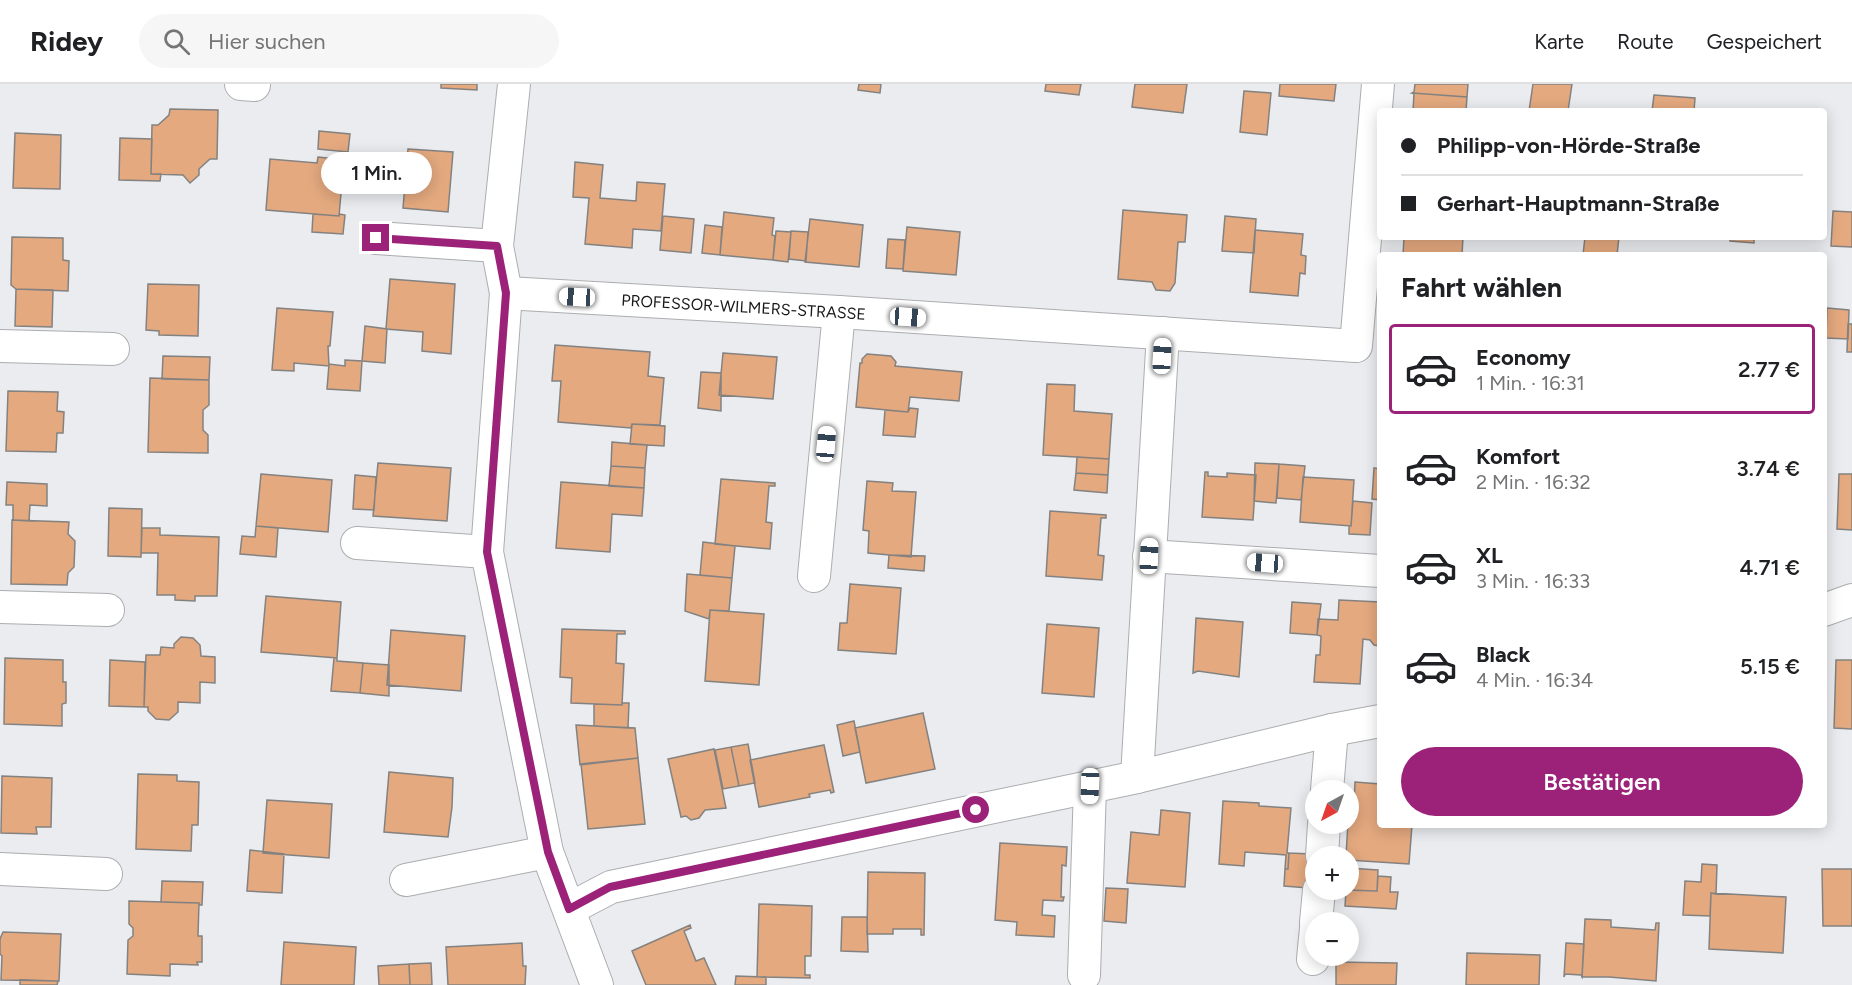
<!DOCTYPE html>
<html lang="de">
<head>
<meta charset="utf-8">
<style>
	:root { --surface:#fff; --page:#f6f6f6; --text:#202124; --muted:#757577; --line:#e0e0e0; --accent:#9c2279 }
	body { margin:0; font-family:Figtree,sans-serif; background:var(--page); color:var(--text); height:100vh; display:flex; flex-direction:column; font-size:22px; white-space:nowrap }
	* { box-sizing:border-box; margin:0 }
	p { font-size:20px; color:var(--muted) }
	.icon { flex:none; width:33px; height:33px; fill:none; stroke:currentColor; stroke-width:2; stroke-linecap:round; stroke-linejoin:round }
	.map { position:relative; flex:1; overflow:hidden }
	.panel { position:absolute; left:1377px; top:168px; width:450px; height:576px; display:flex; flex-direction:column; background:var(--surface); border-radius:6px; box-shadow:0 3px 15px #0003 }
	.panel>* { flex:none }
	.hud { position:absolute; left:1377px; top:24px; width:450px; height:132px; border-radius:6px; box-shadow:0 3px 15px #0003; display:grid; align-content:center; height:132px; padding:0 24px; background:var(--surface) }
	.needle { width:39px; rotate:220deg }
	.controls { position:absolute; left:1305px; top:696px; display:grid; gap:12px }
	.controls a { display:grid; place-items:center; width:54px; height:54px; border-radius:50%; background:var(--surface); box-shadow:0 3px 15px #0003; font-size:30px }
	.end { position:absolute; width:27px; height:27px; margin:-14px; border:8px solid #9c2279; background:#fff; box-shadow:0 0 0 3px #fff }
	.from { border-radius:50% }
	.bubble { position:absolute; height:42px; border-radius:21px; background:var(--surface); box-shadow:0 3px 15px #0003; font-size:20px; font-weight:600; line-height:42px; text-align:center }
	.car { position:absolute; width:18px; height:36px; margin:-18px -9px; border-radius:8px; box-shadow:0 0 4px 2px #0007; background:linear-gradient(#fff 24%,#345 0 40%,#fff 0 76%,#345 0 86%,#fff 0) }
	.hud b { display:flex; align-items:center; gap:21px; height:57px; font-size:22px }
	.hud b+b { border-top:2px solid var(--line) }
	.hud i { width:15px; height:15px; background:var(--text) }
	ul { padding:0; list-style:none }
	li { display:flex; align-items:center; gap:18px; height:90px; margin:0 12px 9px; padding:0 12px; border:3px solid transparent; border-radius:6px }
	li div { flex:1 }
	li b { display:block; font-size:22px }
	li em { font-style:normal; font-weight:600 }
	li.active { border-color:var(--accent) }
	li>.icon { width:54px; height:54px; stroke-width:1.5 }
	h2 { padding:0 24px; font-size:27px; line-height:72px }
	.cta { display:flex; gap:12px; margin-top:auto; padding:12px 24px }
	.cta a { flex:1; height:69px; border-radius:36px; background:var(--accent); color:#fff; font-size:24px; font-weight:600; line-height:69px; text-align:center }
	header { display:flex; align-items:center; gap:36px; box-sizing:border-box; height:84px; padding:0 30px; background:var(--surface); border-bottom:2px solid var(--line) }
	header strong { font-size:28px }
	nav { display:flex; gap:33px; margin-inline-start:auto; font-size:21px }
	.search { width:420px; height:54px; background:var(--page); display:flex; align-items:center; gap:15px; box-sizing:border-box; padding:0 21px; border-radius:33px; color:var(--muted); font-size:22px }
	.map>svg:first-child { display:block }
	.building { fill:#e4a97f; stroke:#848281; stroke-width:1.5 }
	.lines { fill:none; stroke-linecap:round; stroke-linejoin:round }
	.street-casing { stroke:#acadb0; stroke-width:34 }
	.street { stroke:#fff; stroke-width:32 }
	.route { stroke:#9c2279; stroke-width:8 }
	.labels { text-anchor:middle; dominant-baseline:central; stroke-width:4.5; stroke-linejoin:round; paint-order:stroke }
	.street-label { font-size:16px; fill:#181819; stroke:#ebecef }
</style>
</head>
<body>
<header>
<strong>Ridey</strong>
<div class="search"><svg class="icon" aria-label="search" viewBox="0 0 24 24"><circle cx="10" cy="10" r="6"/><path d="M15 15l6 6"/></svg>Hier suchen</div>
<nav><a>Karte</a><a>Route</a><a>Gespeichert</a></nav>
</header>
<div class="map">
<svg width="1852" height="901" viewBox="0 0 1852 901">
	<rect width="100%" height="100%" fill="#ebecef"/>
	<path class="building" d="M441,0h36v6l-36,-2z
		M859,0h22l-1,9 -22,-3z
		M1046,0h35l-2,11 -34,-4z
		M1135,0h52l-4,29 -51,-6z
		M1280,0h56l-2,17 -55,-5z
		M1415,0h53l-1,13 -55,-4 2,-1z
		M1533,0h39l-4,27h-50v-2l11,2z
		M1244,7l27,2 -4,42 -27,-3z
		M1412,9l55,4 -1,14h-55l2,-1 1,-16z
		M1654,11l41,3 -1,13h-42z
		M170,25l48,1 -1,49h-7l-11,10v6l-9,8 -7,-8 -32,-1 1,-49h6l11,-10z
		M319,47l31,3 -2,18 -30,-3z
		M15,49l46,2 -1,54 -47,-1z
		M120,54l32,1 -1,35h10l-1,7 -41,-1z
		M408,65l45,3 -5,60 -45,-4z
		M318,73l26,3 -5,56 -73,-6 4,-51 47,4z
		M575,78l28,3 -3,33 36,3 1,-19 28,2 -4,47 -28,-2 -1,19 -47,-4 4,-46 -16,-1z
		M1123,126l64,5 -2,27h-7l-3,41 -5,8 -14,-1 -4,-8 -34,-3z
		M1833,127l19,1v35l-21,-1z
		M724,128l50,6 -2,17 3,1 -2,24 -53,-5z
		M313,130l26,2 1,-2 5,1 -2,19 -31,-2z
		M663,132l31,3 -3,34 -31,-3z
		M1225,132l31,3 -2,34 -32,-2z
		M810,135l53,6 -4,42 -54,-5z
		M705,141l17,2 -2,28 -18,-2z
		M907,143l53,5 -4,43 -53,-4z
		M1255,146l48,4 -2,21 5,1 -1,18 -5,-1 -2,23 -48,-4z
		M776,147l15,1 -3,30 -15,-2z
		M791,147l17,1 -2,29 -17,-2z
		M12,153l51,1v22l6,1 -1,30 -52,-2 -5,-4z
		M1404,153h59l-1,18h-59z
		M1585,153h34l-2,18h-34z
		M1730,153h24v6l-24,-2z
		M888,155l17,1 -2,29 -17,-1z
		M390,195l65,5 -4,70 -29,-3 1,-19 -37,-3z
		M148,200l51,1 -1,51 -39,-1v-4l-13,-1z
		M16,205l37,1 -1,37 -37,-1z
		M277,224l56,4 -3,34h-2l1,20 -35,-3v8l-22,-1z
		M1827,224l22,2 -1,29 -22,-1z
		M1848,240h4v28h-5z
		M365,242l22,3 -2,34 -23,-2z
		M555,261l95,7 -2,24 16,2 -4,47 -28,-1 -1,4 -73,-6 3,-41h-9z
		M723,269l54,4 -4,42 -54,-4z
		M867,270l24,2 5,6 -1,4 67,6 -3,29 -49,-4 -2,15 -52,-5 4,-44h2v-4z
		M163,272l47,1 -1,23 -47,-1z
		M345,276l17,1 -2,30 -33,-2 2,-25 16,2z
		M701,288l20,1v38l-23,-3z
		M150,294l59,2v25l-6,5v20l5,5v18l-60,-1z
		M1047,300l28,1 -1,26 38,3 -3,45 -66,-4z
		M8,307l50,1 -1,19 7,1 -1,21h-6l-1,19 -50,-1z
		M910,324l8,1 -3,28 -32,-2 2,-25 23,2z
		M632,340l33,2 -1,20 -34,-2z
		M612,358l35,3 -2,23 -34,-2z
		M1077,373l32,2 -1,16 -32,-2z
		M378,379l73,5 -4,53 -74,-5z
		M1255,379l24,1 -3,39 -22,-2z
		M1279,380l26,2 -4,34 -24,-2z
		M611,382l34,2 -1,20 -35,-2z
		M1374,384l6,1v31l-8,-1z
		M1205,388h3v4l19,1v-4l29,2 -3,45 -51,-3z
		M1076,389l32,2 -1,18 -33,-3z
		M261,390l71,6 -4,52 -72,-6z
		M1839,390h13v56l-15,-1z
		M355,391l21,2 -2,33 -21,-1z
		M1303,393l51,3 -3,46 -51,-4z
		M721,395l54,4v3h-6l-3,36 6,1 -2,26 -55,-5z
		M867,397l26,2 -1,8 24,1 -5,65 -43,-4 1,-22 -6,-1z
		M7,398l40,2v22l-17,-1 -1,16 -16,-1v-15h-7z
		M561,398l83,6 -2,28 -30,-2 -2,38 -54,-4z
		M1353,417l19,2 -2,32 -21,-1v-8h2z
		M109,424l33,1 -1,48 -33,-1z
		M1050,427l56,4v3h-5l-3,37 6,1 -2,24 -56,-4z
		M12,436l57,2 -1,12 7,7 -1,26 -6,6 -1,12 -56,-1z
		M256,442l22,2 -2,29 -36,-3 2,-18 13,1z
		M142,444h18v7l59,2 -2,59h-22v5l-20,-1v-5h-18l1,-42h-17z
		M703,458l32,4 -3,32 -32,-3z
		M889,471l36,1 -1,15 -36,-3z
		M687,490l45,4 -3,33 -19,-1 -1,9 -24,-8z
		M850,500l51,4 -5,66 -58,-4 2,-27h7z
		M266,512l75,6 -4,56 -76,-6z
		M1339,516l41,2v44l-6,-1 -4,-5 -7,-1 -3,45 -46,-2 2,-27h4l1,-19 -4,-1 1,-16 20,1z
		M1292,518l29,2 -4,31 -27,-2z
		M710,526l54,4 -5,71 -54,-4z
		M1196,534l47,4 -4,55 -41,-6 -5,2z
		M1047,540l52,4 -5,69 -52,-4z
		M562,545l63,2v3h-8l-1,29 8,1 -2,41 -51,-2 1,-25 -12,-1z
		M391,546l74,6 -4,55 -74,-6z
		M181,553l12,1 7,7 1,11 14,1v26l-15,-1v21l-22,-1v10l-9,8 -13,-1 -8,-8v-4h-4l2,-52h14l1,-8 13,1v-4z
		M5,574l58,2v22h3v21l-4,1v22l-58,-2z
		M334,574h3v3l26,2 -3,30 -29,-2z
		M110,576l35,2 -1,45 -35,-1z
		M1836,576h16v69l-18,-1z
		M363,579l26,2v31l-29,-3z
		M622,619h7l-1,25 -34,-2v-22l28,1z
		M923,629l12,56 -69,14 -11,-55z
		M854,637l6,31 -17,4 -6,-31z
		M576,641l59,3 3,30 -58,7z
		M748,660l7,39 -16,3 -8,-39z
		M824,661l10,47 -3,1 -1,-3 -21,4 1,3 -51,10 -9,-47z
		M731,663l8,39 -16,3 -8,-39z
		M714,665l12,59 -21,2 -6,8 -8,2 -5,-4 -5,1 -13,-58z
		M638,674l7,66 -57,5 -7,-65z
		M389,688l64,6 -1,29 -4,30 -64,-5z
		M138,690l39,1v6l22,1 -1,43h-6l-1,26 -55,-2z
		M2,692l50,2 -1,49h-15l1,7 -36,-1z
		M1355,698l25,2v41h32l-3,39 -61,-4v-4h-2l3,-51h5z
		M267,716l65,4 -3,54 -66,-5z
		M1223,717l36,2v3l32,2 -4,45h2l-1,16h-3l1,-14 -41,-3 -1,14 -25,-2z
		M1161,726l29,3 -5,74 -58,-4 4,-51 28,3z
		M1000,759l67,4 -1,19 -4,-1 -1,32h3l-1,4 -20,-1 -1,15 13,1 -1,21 -38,-2 1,-13 -22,-2z
		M250,766l34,4 -2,39 -35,-2z
		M1289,769l22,1 -3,34 -24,-2 1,-17h3z
		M1702,780l15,1 -1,29 -5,-1 -1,23 -27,-1 2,-34 16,1z
		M1348,784l30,2 -1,21 -31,-1h2z
		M1822,785h30v57h-29z
		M868,788l57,1 -1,62h-3v-6h-28v5h-26z
		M1378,792l13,1 -1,15h8l-2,17 -51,-3 1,-16 31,1z
		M162,797l41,1 -1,23h-3v-2l-38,-1z
		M1106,804l22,1 -2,34 -22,-2z
		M1711,809l75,4 -3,56 -74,-4z
		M129,817l70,2 -1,33h4v26h-5l1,3 -28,-1v12l-43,-2 1,-34 5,-4v-8l-4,-4z
		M759,820l53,2 -1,50h-6v19h5v3l-53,-1z
		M842,833h25l1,35 -27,-1z
		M1585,835l26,1v7l44,3 1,-7h3l-3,58 -47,-4h-27z
		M690,841l1,3 -7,3 12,30 8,-3 12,27h-70l-14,-34z
		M3,848l58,2 -2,47 -58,-1 1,-24 -2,-2v-15z
		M284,858l72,5 -2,38h-73z
		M522,859l1,23h3l-1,19h-77l-2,-38z
		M1566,859l18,1 -2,33 -1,-2 -16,-1 -1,3z
		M1467,869l73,2 -1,30h-73z
		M1336,878l61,1 -1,22h-60z
		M431,879l1,22h-22l-1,-21z
		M409,880l1,21h-31l-1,-19z
		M736,892l30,1v8h-31z
		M20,896l38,1 -1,4h-37z"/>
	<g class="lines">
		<defs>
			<g id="street">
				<path d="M241,0l13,1"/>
				<path d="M514,0l-17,162 9,47 -19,259 60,300 50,133"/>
				<path d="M376,154l121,8"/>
				<path id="s1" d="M506,209l333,19 517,34 22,-262"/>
				<path d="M0,262l113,3"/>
				<path d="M357,459l130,9"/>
				<path d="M1149,472l231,15"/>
				<path d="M814,492l25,-264"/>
				<path d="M0,523l108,3"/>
				<path d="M1824,526l28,-10"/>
				<path d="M1137,693l26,-444"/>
				<path d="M1327,706l5,-60"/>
				<path d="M1322,772l2,-32"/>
				<path d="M0,785l106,5"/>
				<path d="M406,796l141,-28"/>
				<path d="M569,825l42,-22 526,-110 195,-47 48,-9"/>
				<path d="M1316,838l3,-32"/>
				<path d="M1313,875l3,-31"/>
				<path d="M1084,891l6,-189"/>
			</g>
		</defs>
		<use href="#street" class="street-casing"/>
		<use href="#street" class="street"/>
	</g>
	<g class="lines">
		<path class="route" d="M376,154l121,8 9,47 -19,259 61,300 21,57 41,-22 366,-77"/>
	</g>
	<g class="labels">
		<g class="street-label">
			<text stroke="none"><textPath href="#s1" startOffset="238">PROFESSOR-WILMERS-STRASSE</textPath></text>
		</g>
	</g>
</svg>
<div class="controls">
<a><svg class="needle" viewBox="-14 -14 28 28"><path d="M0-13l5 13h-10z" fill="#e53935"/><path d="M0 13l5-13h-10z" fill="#757577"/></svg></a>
<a>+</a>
<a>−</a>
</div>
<i class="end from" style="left:976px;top:726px"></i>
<i class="end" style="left:376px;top:154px"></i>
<div class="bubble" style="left:321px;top:68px;width:111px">1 Min.</div>
<i class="car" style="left:577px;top:213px;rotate:273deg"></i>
<i class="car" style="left:908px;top:233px;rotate:94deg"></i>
<i class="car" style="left:1162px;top:272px;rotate:3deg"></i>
<i class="car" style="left:826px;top:360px;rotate:5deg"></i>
<i class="car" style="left:1149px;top:472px;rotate:3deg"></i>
<i class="car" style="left:1265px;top:479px;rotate:274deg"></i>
<i class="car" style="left:1090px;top:702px;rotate:182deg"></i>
<div class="hud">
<b><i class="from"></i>Philipp-von-Hörde-Straße</b>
<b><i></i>Gerhart-Hauptmann-Straße</b>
</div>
<section class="panel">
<h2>Fahrt wählen</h2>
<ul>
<li class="active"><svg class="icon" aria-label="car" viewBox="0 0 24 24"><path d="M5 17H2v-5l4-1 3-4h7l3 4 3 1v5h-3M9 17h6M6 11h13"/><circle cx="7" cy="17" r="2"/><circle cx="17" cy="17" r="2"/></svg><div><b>Economy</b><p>1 Min. · 16:31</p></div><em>2.77 €</em></li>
<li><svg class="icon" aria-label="car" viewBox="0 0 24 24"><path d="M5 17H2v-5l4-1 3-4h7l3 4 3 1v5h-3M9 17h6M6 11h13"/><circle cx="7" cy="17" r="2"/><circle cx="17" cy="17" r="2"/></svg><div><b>Komfort</b><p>2 Min. · 16:32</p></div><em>3.74 €</em></li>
<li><svg class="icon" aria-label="car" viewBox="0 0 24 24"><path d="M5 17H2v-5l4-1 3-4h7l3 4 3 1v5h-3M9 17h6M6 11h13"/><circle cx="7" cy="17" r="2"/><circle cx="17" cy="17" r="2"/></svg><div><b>XL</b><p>3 Min. · 16:33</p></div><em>4.71 €</em></li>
<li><svg class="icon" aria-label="car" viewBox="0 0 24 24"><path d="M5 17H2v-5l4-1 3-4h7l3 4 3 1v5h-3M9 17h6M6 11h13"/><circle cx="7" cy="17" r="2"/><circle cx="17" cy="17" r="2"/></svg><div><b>Black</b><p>4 Min. · 16:34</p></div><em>5.15 €</em></li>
</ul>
<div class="cta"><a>Bestätigen</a></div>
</section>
</div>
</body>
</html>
